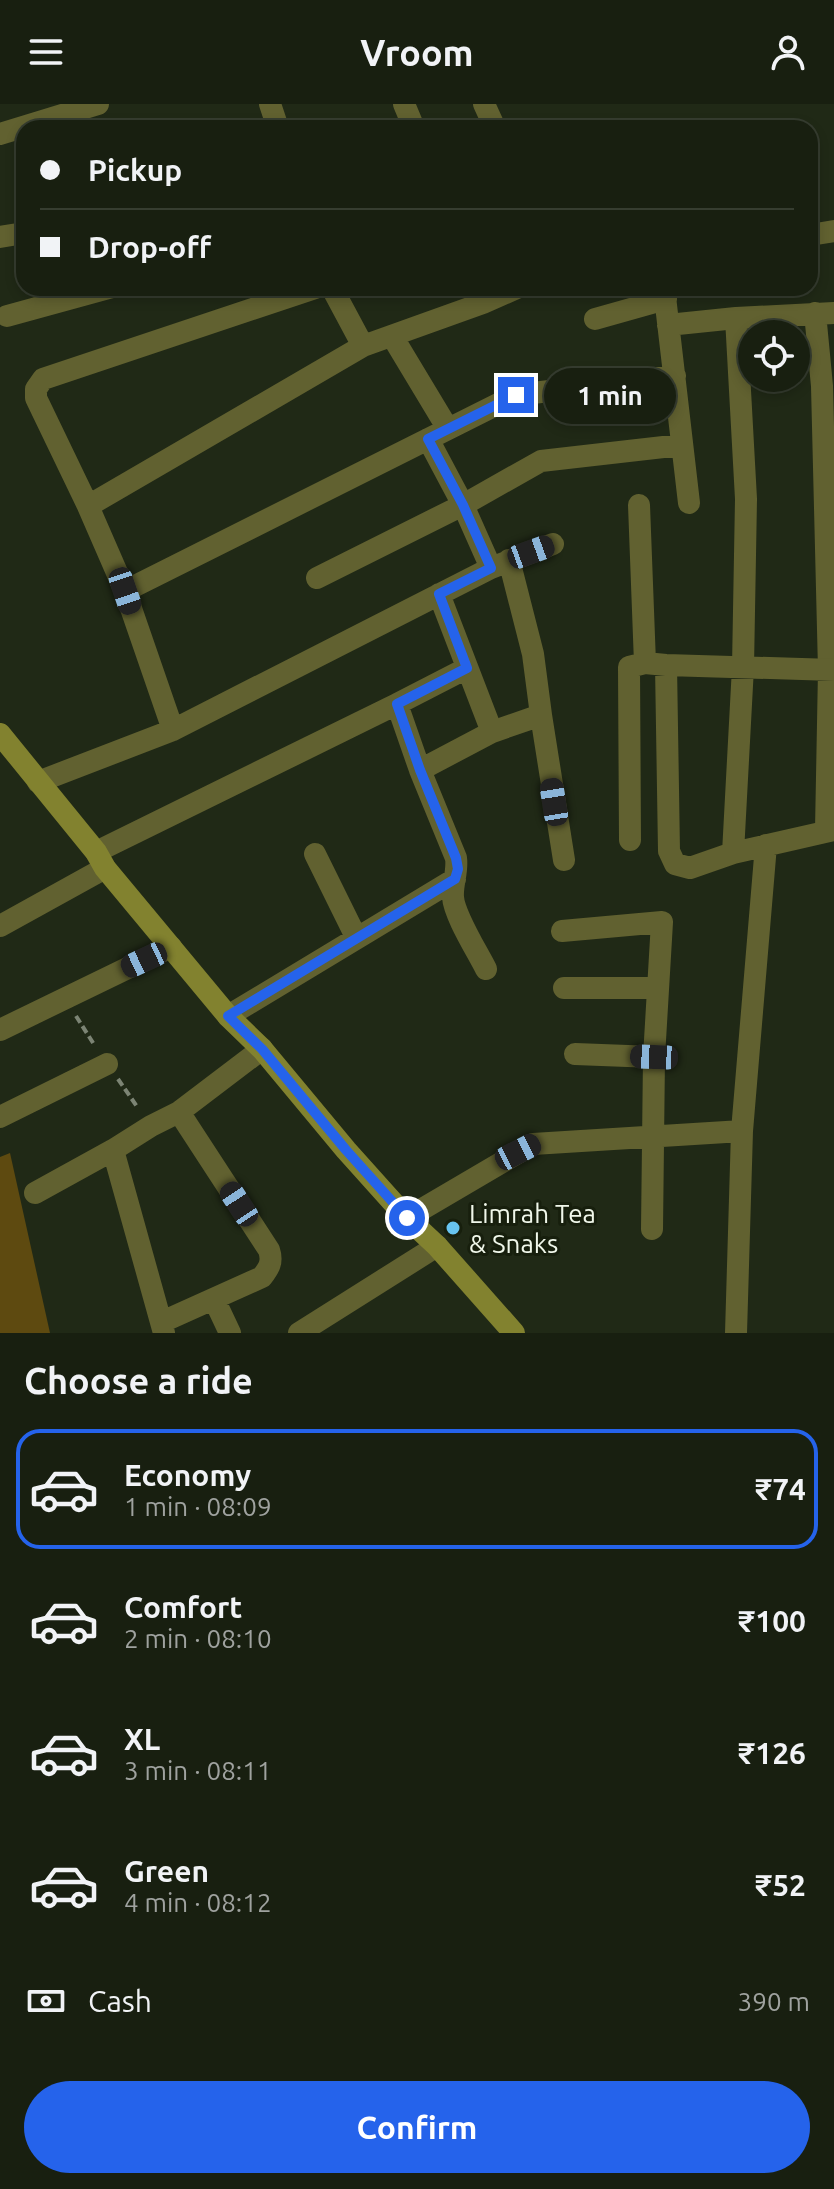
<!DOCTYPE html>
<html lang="en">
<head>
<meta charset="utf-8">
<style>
	:root { --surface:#181f10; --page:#212719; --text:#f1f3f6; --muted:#9fa29f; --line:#363d30; --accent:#2563eb }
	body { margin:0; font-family:Ubuntu,sans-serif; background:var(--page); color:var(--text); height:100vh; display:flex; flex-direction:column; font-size:30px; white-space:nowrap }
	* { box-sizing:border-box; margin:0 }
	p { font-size:26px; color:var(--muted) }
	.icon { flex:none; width:44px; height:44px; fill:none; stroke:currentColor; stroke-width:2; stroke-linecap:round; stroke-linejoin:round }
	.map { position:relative; height:1229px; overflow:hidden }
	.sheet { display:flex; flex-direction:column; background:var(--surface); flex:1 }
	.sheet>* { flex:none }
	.hud { position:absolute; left:16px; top:16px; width:802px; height:176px; border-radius:24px; box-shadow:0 4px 12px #0003,0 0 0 2px var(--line); display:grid; align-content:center; height:176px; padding:0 24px; background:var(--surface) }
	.tools { position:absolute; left:738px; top:216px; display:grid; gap:16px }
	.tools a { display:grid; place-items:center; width:72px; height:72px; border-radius:50%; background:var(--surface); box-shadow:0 4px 12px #0003,0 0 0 2px var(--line); font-size:40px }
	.end { position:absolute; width:36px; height:36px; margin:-18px; border:10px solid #2563eb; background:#fff; box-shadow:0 0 0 4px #fff }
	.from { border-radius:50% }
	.bubble { position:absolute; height:56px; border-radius:28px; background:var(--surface); box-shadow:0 4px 12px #0003,0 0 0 2px var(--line); font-size:26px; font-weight:600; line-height:56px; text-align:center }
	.car { position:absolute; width:24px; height:48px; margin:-24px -12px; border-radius:10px; box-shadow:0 0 6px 2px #0007; background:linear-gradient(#222 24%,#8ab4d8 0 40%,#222 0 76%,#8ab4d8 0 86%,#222 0) }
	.hud b { display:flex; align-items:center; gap:28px; height:76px; font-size:30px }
	.hud b+b { border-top:2px solid var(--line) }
	.hud i { width:20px; height:20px; background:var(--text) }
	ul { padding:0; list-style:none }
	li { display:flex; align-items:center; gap:24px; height:120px; margin:0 16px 12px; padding:0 8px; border:4px solid transparent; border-radius:24px }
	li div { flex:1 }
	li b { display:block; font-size:30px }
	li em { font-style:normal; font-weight:600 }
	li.selected { border-color:var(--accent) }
	li>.icon { width:72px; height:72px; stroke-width:1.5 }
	h2 { padding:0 24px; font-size:36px; line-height:96px }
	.pay { display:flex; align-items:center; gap:20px; height:88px; padding:0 24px; font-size:30px }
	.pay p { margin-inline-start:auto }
	.cta { display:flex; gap:16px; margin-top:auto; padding:16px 24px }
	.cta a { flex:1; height:92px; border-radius:48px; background:var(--accent); color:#fff; font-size:32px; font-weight:600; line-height:92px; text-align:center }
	header { display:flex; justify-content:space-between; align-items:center; height:104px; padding:0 24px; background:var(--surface); font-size:36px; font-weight:600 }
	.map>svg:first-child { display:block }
	.green { fill:#5e4a10 }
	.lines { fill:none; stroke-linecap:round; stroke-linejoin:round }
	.path { stroke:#7c8474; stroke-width:4; stroke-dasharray:8 4; stroke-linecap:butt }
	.minor { stroke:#616130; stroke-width:22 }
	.secondary { stroke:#82822f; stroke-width:22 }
	.route { stroke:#2563eb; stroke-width:10 }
	.poi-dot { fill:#68c4f0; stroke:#171f0d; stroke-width:3 }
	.labels { text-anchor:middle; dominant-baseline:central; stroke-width:6; stroke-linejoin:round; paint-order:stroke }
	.poi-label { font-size:26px; fill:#f0f7ea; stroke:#171f0d; text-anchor:start }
</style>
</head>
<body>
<header><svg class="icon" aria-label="menu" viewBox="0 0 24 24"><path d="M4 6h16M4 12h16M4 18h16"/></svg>Vroom<svg class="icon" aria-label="person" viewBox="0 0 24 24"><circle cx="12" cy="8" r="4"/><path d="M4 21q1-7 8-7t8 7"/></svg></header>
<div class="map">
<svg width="834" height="1229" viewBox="0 0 834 1229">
	<rect width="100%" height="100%" fill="#202916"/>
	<path class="green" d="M10,1049l40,180h-50v-176z"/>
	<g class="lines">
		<path class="path" d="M76,912l19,30
			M118,975l20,29"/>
		<path class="minor" d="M270,0l8,24
			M404,0l10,24
			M484,0l11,24
			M0,30l98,-30
			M810,131l24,-4
			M0,133l24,-4
			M332,184l31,58
			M664,184l25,215
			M815,209l7,73 7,284 -3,160
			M7,212l102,-28
			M595,215l71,-20
			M668,221l68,-7 98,-5
			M392,232l56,93
			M428,335l35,66 28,63
			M639,401l6,158
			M88,402l275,-160 120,-43 34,-15
			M317,474l146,-73 78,-44 140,-16
			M125,487l391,-196 159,-19
			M439,490l53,138
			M666,561l3,186 6,13 15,4 43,-15 101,-23
			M397,600l70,-36
			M541,611l23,145
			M173,626l-48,-139 -37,-85 -52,-108v-9l7,-10 272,-91
			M420,666l72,-38 49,-17 -8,-61 -24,-94
			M38,678l135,-52 318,-162 62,-24
			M630,736l-1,-173 16,-4 21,2 168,5
			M96,748l301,-148 23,66 36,88c2,14 -4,26 -3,39 1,18 24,54 33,72
			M733,749l10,-186 3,-168 -10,-181
			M315,750l41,83
			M0,822l105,-58
			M562,827l100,-9 -8,135 -2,172
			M564,884h93
			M228,912l227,-137
			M0,926l171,-83
			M575,950l79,3
			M0,1013l107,-53
			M113,1046l51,183
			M35,1089l78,-43 38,-24 28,-14 83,-63
			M407,1114l126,-74 209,-13
			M214,1195l16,34
			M162,1218l100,-45c7,-9 11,-15 7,-27l-90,-138
			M299,1229l138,-87
			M736,1229l6,-202 24,-286"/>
		<path class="secondary" d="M0,630l96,118 9,16 123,148 34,33 84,101 61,68 30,28 77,87"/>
	</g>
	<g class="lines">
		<path class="route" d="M407,1114l-61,-68 -84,-101 -34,-33 227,-137 3,-10 -2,-11 -36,-88 -23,-66 70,-36 -28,-74 52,-26 -28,-63 -35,-66 88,-44"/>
	</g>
	<circle class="poi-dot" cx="453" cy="1124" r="8"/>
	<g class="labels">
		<g class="poi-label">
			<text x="469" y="1109">Limrah Tea<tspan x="469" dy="30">&amp; Snaks</tspan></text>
		</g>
	</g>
</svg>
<div class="tools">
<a><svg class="icon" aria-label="locate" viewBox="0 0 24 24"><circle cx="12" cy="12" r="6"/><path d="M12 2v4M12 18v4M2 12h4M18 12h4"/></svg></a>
</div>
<i class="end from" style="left:407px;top:1114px"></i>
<i class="end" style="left:516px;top:291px"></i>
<div class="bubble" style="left:544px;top:264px;width:132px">1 min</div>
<i class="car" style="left:531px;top:448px;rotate:70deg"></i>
<i class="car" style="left:125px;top:487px;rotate:161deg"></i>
<i class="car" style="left:554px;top:698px;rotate:351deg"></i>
<i class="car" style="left:144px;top:856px;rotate:245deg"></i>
<i class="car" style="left:654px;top:953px;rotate:272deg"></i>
<i class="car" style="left:518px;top:1048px;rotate:63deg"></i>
<i class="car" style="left:239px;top:1100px;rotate:327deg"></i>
<div class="hud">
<b><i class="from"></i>Pickup</b>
<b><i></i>Drop-off</b>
</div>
</div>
<section class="sheet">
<h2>Choose a ride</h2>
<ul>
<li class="selected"><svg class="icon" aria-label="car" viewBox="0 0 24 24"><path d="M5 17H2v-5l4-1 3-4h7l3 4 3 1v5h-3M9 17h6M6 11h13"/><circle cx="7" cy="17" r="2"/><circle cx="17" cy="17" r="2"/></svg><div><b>Economy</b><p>1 min · 08:09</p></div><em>₹74</em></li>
<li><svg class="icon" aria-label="car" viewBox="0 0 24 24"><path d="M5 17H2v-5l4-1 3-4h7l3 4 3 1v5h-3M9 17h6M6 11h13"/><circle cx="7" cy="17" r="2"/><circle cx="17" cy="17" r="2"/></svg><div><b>Comfort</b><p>2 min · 08:10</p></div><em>₹100</em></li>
<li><svg class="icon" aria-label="car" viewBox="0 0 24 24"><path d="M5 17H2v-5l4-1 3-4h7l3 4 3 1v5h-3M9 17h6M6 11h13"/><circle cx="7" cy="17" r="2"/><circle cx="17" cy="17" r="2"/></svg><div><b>XL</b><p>3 min · 08:11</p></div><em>₹126</em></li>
<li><svg class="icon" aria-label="car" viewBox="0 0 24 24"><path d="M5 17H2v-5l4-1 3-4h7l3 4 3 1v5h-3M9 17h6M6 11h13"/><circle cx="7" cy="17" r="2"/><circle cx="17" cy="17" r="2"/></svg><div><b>Green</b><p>4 min · 08:12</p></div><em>₹52</em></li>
</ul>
<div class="pay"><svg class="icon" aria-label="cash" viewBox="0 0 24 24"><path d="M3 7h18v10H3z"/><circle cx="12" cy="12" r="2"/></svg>Cash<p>390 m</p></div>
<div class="cta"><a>Confirm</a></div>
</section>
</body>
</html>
